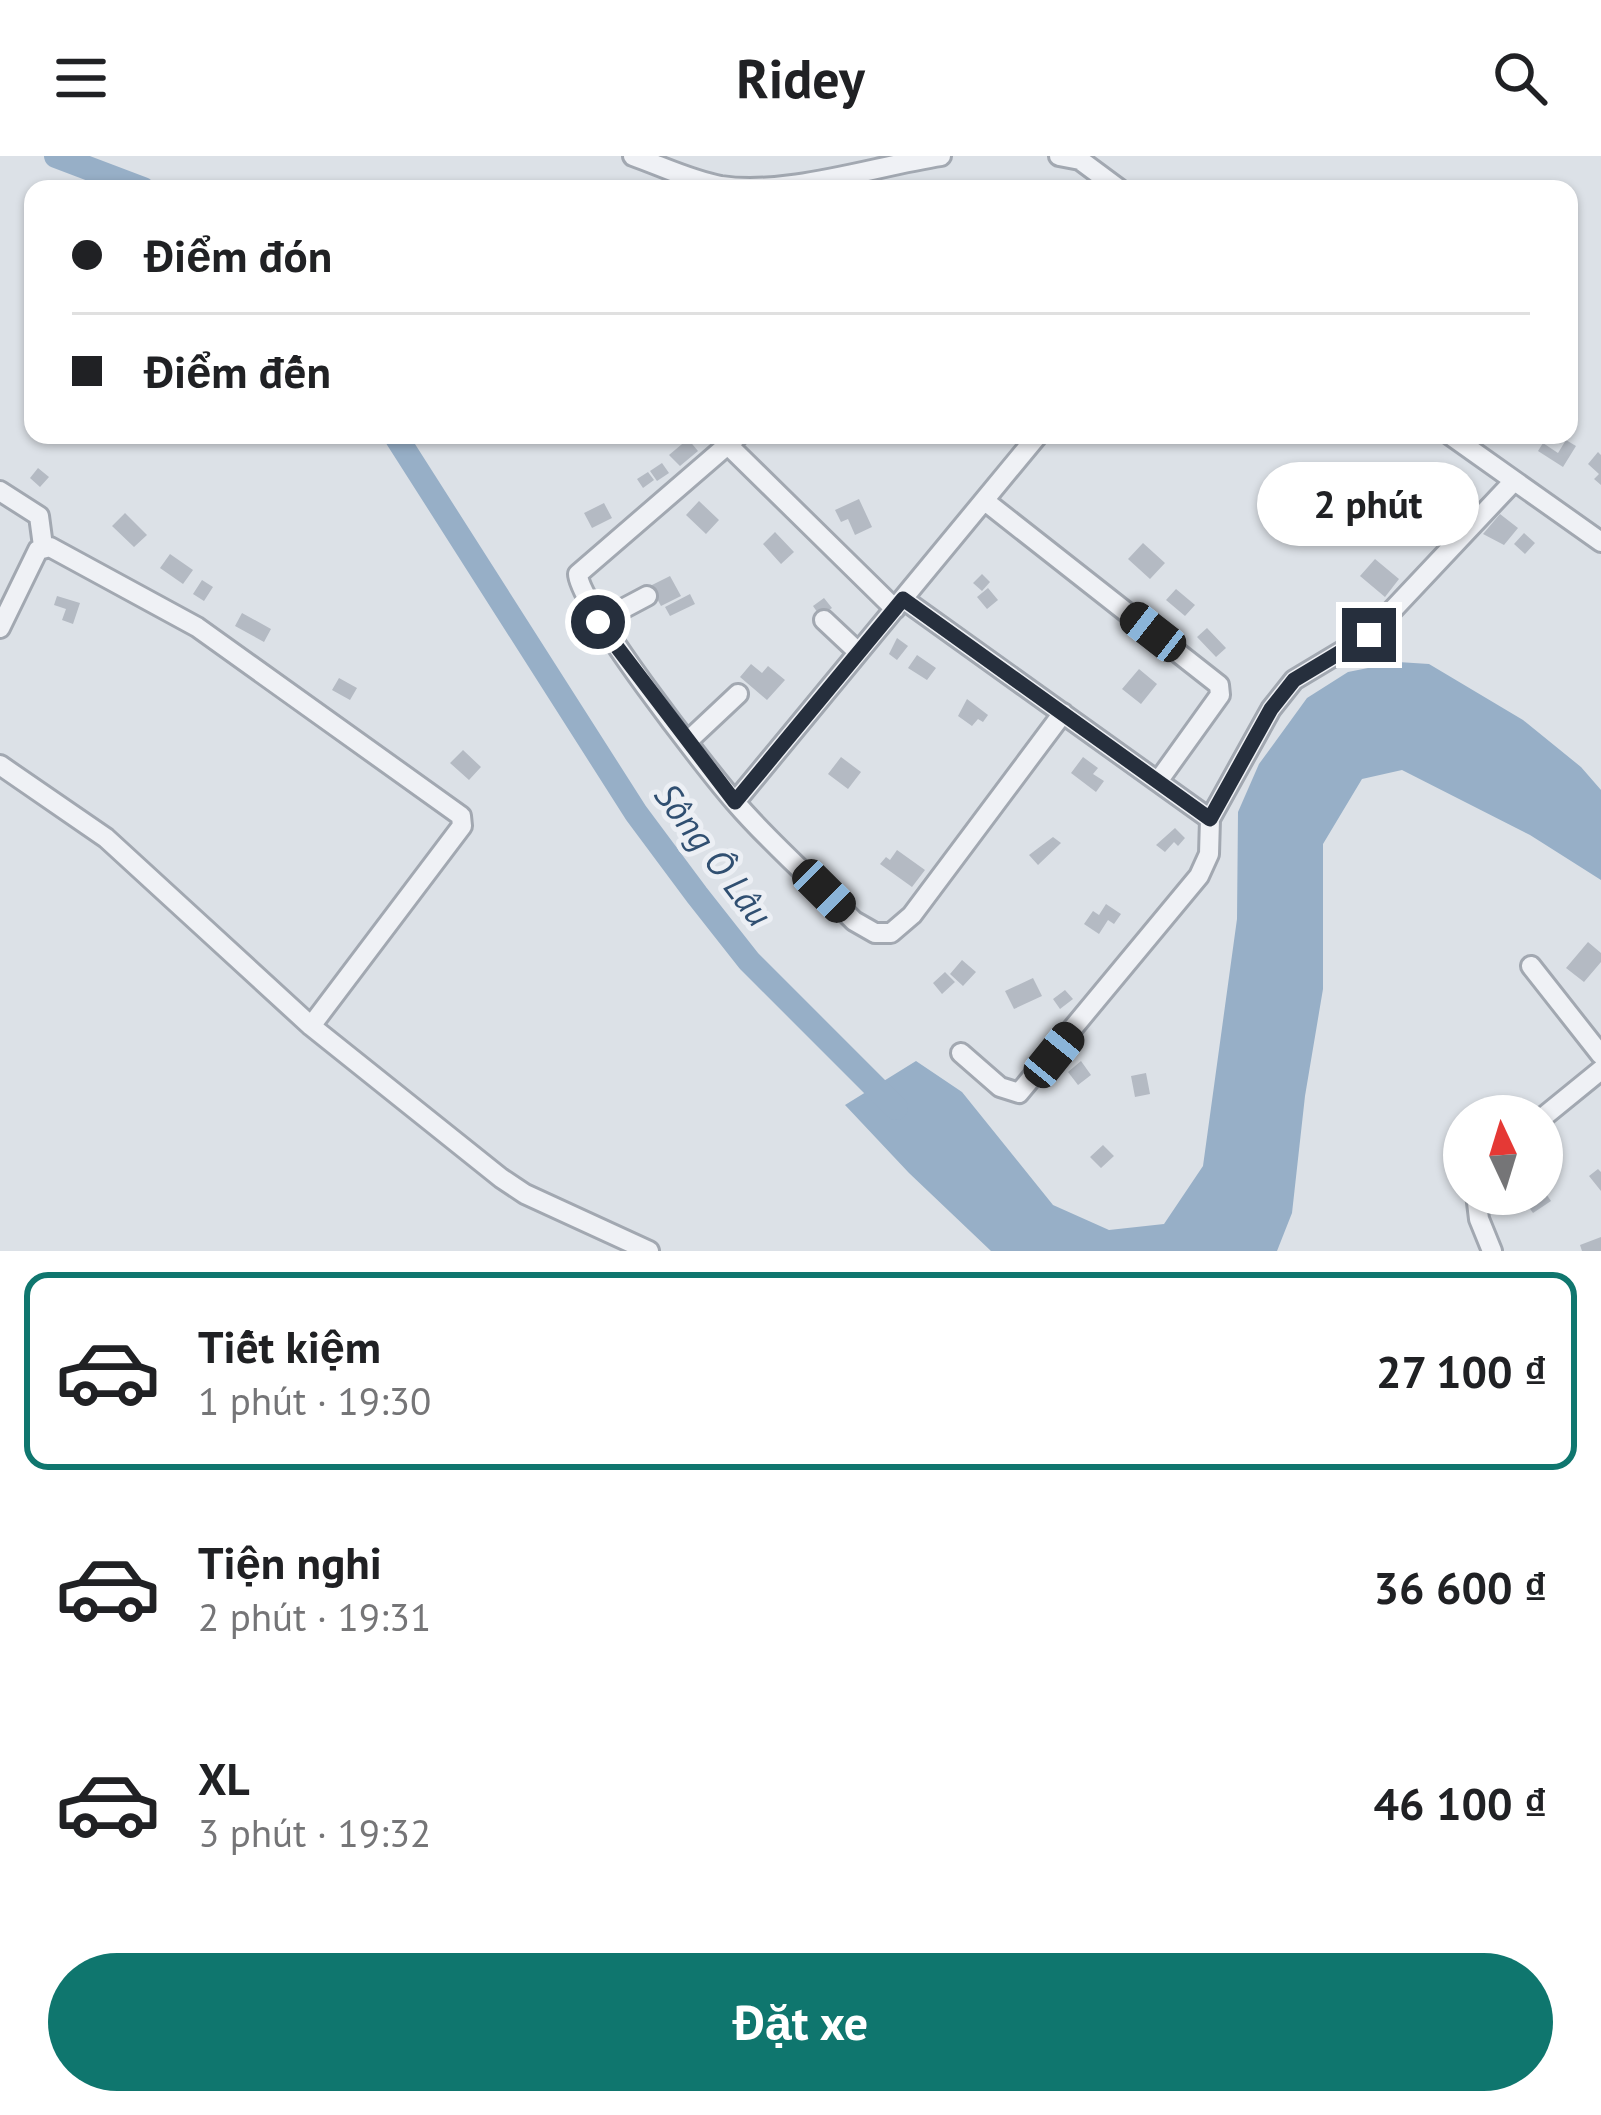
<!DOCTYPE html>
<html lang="vi">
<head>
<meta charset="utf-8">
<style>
	:root { --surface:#fff; --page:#f6f6f6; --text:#202124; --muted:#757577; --line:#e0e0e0; --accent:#0f766e }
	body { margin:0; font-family:"PT Sans",sans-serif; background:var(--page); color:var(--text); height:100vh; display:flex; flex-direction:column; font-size:45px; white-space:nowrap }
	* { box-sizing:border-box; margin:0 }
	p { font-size:39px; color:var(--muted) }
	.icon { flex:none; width:66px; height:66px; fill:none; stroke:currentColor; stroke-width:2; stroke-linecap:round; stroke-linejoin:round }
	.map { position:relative; height:1095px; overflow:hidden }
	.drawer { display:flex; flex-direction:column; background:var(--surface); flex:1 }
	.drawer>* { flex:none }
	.banner { position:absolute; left:24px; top:24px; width:1554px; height:264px; border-radius:24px; box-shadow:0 3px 9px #0004; display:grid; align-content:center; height:264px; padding:0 48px; background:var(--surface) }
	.needle { width:78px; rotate:356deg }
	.fabs { position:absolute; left:1443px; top:939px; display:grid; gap:24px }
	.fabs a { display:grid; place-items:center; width:120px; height:120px; border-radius:50%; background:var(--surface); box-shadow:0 3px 9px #0004; font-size:60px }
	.end { position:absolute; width:54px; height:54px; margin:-27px; border:15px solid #262f3d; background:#fff; box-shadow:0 0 0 6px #fff }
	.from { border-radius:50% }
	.bubble { position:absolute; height:84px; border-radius:42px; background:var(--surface); box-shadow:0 3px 9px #0004; font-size:39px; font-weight:800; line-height:84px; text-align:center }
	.car { position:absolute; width:36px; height:72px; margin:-36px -18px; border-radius:15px; box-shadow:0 0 9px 3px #0007; background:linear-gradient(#222 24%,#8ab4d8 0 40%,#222 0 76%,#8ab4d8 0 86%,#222 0) }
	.banner b { display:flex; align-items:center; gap:42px; height:114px; font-size:45px }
	.banner b+b { border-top:3px solid var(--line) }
	.banner i { width:30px; height:30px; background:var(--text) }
	ul { padding:21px 0 0; list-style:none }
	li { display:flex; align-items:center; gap:36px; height:198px; margin:0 24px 18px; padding:0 24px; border:6px solid transparent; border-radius:24px }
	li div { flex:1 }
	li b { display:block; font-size:45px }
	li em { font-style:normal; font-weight:800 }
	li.selected { border-color:var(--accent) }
	li>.icon { width:108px; height:108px; stroke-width:1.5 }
	.action { display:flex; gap:24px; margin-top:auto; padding:24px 48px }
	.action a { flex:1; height:138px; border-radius:72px; background:var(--accent); color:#fff; font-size:48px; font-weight:800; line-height:138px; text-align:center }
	header { display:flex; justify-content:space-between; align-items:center; height:156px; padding:0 48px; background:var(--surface); font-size:54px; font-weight:800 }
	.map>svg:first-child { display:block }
	.water { fill:#97afc7 }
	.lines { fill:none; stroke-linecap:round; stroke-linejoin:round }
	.river { stroke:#97afc7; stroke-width:24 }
	.building { fill:#b4bac3 }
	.minor-casing { stroke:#a2a8b1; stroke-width:24 }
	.minor { stroke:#eff1f5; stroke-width:18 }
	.route { stroke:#262f3d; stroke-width:15 }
	.labels { text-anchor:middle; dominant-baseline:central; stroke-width:10; stroke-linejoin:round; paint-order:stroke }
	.water-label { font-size:36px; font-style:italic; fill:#304f71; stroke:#eceff4 }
</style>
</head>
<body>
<header><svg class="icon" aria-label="menu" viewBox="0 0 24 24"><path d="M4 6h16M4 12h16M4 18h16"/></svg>Ridey<svg class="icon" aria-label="search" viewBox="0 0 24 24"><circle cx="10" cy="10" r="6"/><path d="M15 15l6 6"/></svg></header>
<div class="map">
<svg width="1601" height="1095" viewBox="0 0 1601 1095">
	<rect width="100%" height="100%" fill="#dce1e7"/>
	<path class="water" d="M1398,506l31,2 94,56 58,47 20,23v90l-71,-45 -128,-65 -40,9 -39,65v145l-18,107 -13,117 -15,38h-286l-82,-78 -64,-68 71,-44 46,31 91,113 56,25 55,-6 39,-58 34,-247 1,-107 21,-48 48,-66 41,-26z"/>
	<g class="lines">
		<path class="river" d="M56,0l87,33
			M395,279l241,378 61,82 52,66 147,147"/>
	</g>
	<path class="building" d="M688,283l10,12 -18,15 -11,-11z
		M1566,284l10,6 -13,21 -25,-16 5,-8 15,10z
		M1598,296l3,3v30l-7,-6 5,-5 -11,-10z
		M662,307l7,10 -12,8 -7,-10z
		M38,312l11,9 -9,10 -10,-9z
		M648,316l6,8 -11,8 -6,-9z
		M859,343l13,28 -17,8 -7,-16 -7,3 -6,-12z
		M699,345l20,19 -13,14 -20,-19z
		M604,347l8,15 -20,10 -8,-15z
		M125,357l22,22 -13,12 -22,-21z
		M1500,358l18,14 -14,17 -21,-11z
		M775,376l19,20 -13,12 -18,-20z
		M1524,377l11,10 -10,11 -11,-10z
		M1143,387l22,20 -15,16 -22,-20z
		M170,398l23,16 -10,14 -23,-16z
		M1375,403l24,20 -14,18 -25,-21z
		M982,418l8,8 -8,9 -9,-8z
		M670,420l11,20 -20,10 -11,-20z
		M202,424l11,7 -9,14 -11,-7z
		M988,432l10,12 -11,9 -10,-12z
		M1176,433l19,16 -10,11 -19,-16z
		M690,438l5,10 -25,12 -5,-9z
		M57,440l23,7 -7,21 -11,-4 4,-11 -12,-4z
		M824,442l8,10 -12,8 -7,-10z
		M242,457l29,16 -7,13 -29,-16z
		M1207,472l19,20 -10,9 -19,-20z
		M897,482l11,8 -11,14 -8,-6z
		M917,499l19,13 -9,12 -19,-12z
		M751,508l11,9 6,-7 17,14 -18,20 -27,-23z
		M1139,513l18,15 -16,20 -19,-15z
		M339,522l18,10 -7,12 -18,-10z
		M967,543l21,16 -5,7 -5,-3 -6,7 -14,-10z
		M463,594l18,17 -12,13 -19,-17z
		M841,601l20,15 -13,17 -20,-15z
		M1083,601l15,11 -5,6 11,7 -8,11 -25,-19z
		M1175,672l10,10 -7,8 -4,-4 -9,10 -9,-7z
		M1053,681l8,6 -23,22 -9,-10z
		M897,694l28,20 -13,17 -32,-23 6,-7 4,3z
		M1106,748l15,10 -7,10 -6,-4 -9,14 -15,-10 9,-13 6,4z
		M1588,786l13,11v9l-17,20 -18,-14z
		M962,804l14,12 -13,14 -13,-12z
		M945,816l10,10 -13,12 -9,-11z
		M1033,822l9,18 -28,13 -9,-18z
		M1065,834l8,9 -13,10 -7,-10z
		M1081,905l10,14 -13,10 -10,-13z
		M1146,917l4,21 -15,3 -4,-21z
		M1103,989l11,11 -13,12 -11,-11z
		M1598,1013l3,3v19l-12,-15z
		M1542,1032l9,13 -18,12 -10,-14 19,-5z
		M1601,1081v14h-19l-2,-6z"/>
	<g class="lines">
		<defs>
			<path id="minor" d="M633,0c28,10 59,25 88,30 67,10 154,-20 220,-30
				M1059,0l21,4 39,29
				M739,279l-161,139c0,30 129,196 157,228 36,42 79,79 119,119l21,12h16l21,-18 151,-202
				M1450,279l151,107
				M729,290l166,163
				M0,335l39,25 4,30
				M985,345l234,184 1,10 -61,85
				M903,443l307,220 -1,35 -10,22 -180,217 -19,-6 -39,-34
				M824,464l33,31
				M598,466l49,-26
				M0,472l38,-78 12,-3 147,80 264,189 1,10 -151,200
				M689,584l49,-46
				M0,609l106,73 205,188 190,152 24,16 124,57
				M735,646l303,-367
				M1210,663l61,-110 23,-29 75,-45 145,-154
				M1531,810l70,89
				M1542,962l59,-48
				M1476,1038l3,25 13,32"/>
		</defs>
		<use href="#minor" class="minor-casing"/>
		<use href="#minor" class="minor"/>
	</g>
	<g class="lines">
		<path class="route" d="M598,466l137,180 168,-203 307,220 61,-110 23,-29 75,-45"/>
	</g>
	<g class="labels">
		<g class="water-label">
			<text transform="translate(714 698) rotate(53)">Sông Ô Lâu</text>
		</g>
	</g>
</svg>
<div class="fabs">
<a><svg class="needle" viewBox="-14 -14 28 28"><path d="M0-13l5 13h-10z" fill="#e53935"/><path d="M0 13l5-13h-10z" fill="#757577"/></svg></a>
</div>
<i class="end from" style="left:598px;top:466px"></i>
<i class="end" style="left:1369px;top:479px"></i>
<div class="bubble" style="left:1257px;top:306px;width:222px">2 phút</div>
<i class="car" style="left:1153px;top:476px;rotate:308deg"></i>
<i class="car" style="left:824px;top:735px;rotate:135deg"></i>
<i class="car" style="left:1054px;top:899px;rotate:39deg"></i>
<div class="banner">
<b><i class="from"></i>Điểm đón</b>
<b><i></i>Điểm đến</b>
</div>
</div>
<section class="drawer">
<ul>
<li class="selected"><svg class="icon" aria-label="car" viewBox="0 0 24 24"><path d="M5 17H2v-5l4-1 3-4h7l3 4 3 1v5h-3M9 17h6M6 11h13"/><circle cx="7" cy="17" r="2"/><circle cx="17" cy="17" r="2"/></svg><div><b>Tiết kiệm</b><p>1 phút · 19:30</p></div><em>27 100 ₫</em></li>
<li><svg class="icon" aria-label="car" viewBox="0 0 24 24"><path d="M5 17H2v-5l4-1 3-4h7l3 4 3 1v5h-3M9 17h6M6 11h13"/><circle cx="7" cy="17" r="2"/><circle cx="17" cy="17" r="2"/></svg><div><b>Tiện nghi</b><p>2 phút · 19:31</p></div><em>36 600 ₫</em></li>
<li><svg class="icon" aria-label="car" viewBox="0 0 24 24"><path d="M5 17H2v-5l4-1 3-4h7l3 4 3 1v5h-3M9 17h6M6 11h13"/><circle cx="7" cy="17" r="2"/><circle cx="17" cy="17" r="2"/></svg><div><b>XL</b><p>3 phút · 19:32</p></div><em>46 100 ₫</em></li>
</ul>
<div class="action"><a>Đặt xe</a></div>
</section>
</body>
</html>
